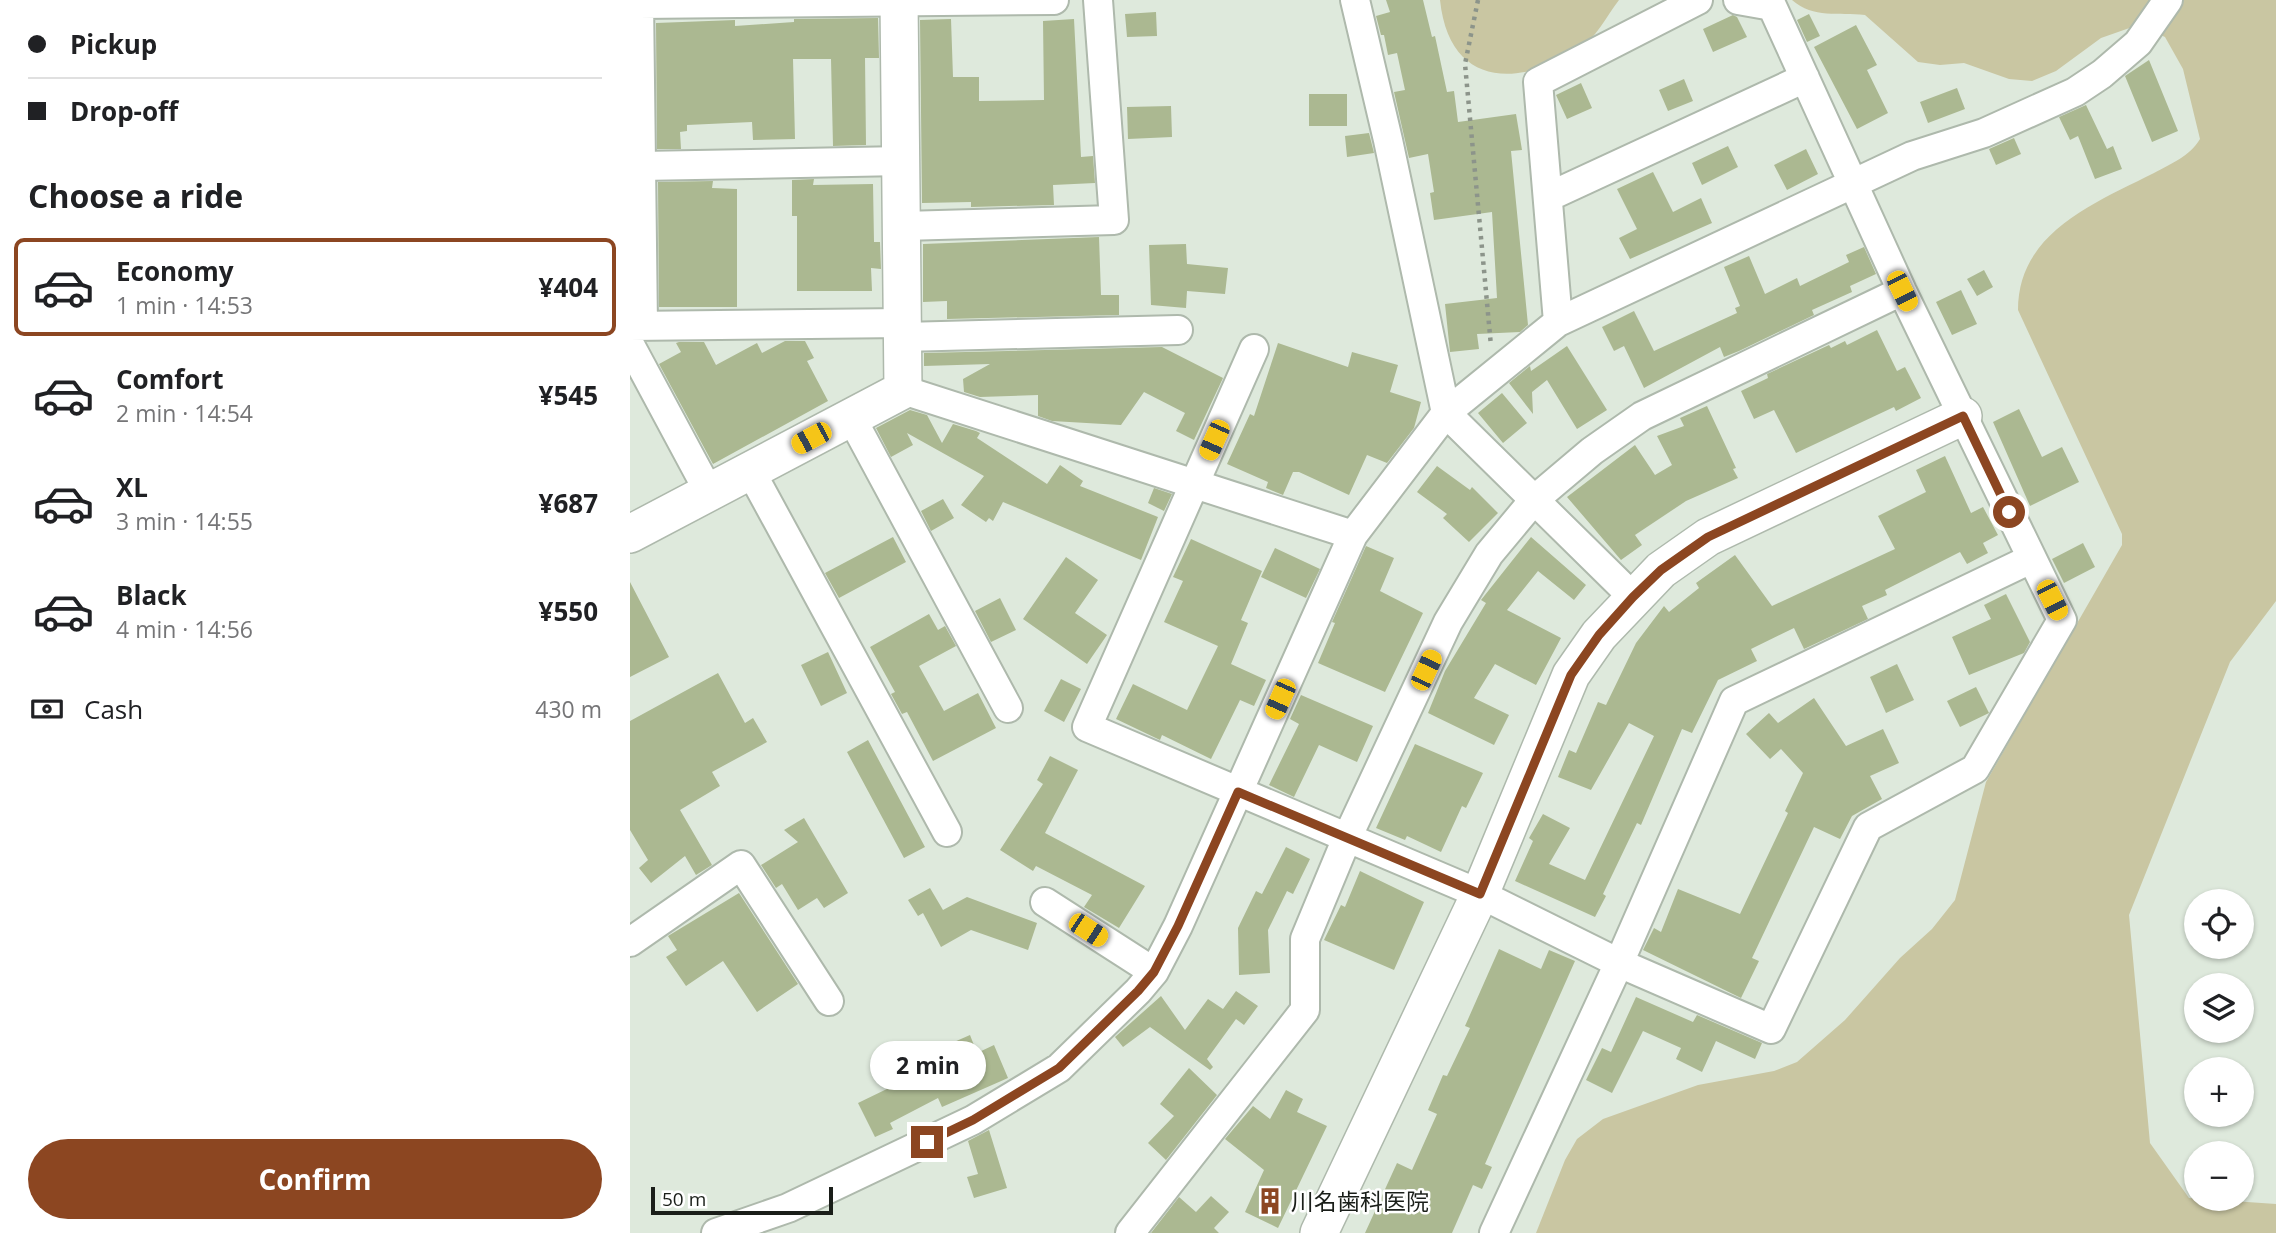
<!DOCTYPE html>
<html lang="en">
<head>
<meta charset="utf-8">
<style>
	:root { --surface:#fff; --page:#f6f6f6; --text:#202124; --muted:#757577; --line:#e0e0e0; --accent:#8c4621 }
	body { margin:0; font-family:"Open Sans","Noto Sans JP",sans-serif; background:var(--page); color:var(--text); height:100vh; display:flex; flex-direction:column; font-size:26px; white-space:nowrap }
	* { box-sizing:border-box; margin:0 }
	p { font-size:23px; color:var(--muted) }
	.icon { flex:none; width:38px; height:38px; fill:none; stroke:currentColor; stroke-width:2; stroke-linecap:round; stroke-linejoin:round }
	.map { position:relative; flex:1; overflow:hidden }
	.drawer { display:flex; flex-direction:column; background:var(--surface); width:630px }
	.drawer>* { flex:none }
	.hud { display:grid; align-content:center; height:154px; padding:0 28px; background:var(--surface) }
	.controls { position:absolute; left:1554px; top:889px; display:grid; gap:14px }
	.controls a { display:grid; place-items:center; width:70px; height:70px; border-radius:50%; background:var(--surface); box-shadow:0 2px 5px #0004; font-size:35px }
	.scale { position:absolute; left:21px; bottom:18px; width:182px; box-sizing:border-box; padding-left:7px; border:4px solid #1a1e19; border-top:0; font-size:19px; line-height:24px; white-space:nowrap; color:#1a1e19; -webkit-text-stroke:5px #fff; paint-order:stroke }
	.end { position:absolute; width:32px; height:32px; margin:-16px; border:9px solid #8c4621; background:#fff; box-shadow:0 0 0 4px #fff }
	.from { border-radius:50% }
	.bubble { position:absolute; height:49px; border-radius:24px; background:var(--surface); box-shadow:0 2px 5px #0004; font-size:23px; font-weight:700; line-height:49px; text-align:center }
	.car { position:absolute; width:21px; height:42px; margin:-21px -10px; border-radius:9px; box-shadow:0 0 5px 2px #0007; background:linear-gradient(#f5c518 24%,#345 0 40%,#f5c518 0 76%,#345 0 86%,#f5c518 0) }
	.hud b { display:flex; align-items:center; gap:24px; height:66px; font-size:26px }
	.hud b+b { border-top:2px solid var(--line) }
	.hud i { width:18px; height:18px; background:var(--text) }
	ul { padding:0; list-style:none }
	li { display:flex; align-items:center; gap:21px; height:98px; margin:0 14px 10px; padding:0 14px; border:4px solid transparent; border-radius:10px }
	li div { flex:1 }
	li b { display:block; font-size:26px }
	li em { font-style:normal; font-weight:700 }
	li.active { border-color:var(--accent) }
	li>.icon { width:63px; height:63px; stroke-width:1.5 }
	h2 { padding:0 28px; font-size:32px; line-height:84px }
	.pay { display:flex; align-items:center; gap:18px; height:77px; padding:0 28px; font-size:26px }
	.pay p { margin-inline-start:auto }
	.button { display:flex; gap:14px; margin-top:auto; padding:14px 28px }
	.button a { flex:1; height:80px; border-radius:42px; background:var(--accent); color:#fff; font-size:28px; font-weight:700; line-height:80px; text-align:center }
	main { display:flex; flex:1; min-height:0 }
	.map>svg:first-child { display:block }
	.green { fill:#c9c6a2 }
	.building { fill:#abb891 }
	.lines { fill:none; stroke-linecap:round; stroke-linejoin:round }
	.minor-casing { stroke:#aeb9ac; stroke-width:32 }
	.tertiary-casing { stroke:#aeb9ac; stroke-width:40 }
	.path { stroke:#8c948a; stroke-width:4.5; stroke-dasharray:3.5 5; stroke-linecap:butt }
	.minor { stroke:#fff; stroke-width:28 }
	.tertiary { stroke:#fff; stroke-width:37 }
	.route { stroke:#8c4621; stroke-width:9 }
	.labels { text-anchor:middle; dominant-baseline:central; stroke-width:5; stroke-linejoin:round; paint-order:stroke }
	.poi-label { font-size:23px; fill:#1a1e19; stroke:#fff; text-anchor:start }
</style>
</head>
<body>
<main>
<section class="drawer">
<div class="hud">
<b><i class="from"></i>Pickup</b>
<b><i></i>Drop-off</b>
</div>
<h2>Choose a ride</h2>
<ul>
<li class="active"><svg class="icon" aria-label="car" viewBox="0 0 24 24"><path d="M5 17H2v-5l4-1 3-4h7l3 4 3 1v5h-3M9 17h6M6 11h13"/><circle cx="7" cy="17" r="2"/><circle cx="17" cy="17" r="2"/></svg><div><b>Economy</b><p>1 min · 14:53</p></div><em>¥404</em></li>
<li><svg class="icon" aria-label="car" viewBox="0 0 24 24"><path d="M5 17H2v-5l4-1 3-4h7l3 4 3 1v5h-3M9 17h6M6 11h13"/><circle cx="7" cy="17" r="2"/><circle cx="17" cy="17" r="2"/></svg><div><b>Comfort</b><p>2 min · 14:54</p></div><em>¥545</em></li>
<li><svg class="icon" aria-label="car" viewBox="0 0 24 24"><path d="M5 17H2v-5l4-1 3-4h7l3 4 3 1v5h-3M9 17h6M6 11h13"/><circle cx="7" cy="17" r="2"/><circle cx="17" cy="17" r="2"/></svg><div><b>XL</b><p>3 min · 14:55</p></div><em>¥687</em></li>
<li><svg class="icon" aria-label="car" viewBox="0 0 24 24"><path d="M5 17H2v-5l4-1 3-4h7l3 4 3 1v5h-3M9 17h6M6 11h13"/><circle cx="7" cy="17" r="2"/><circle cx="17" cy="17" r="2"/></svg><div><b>Black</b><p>4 min · 14:56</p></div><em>¥550</em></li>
</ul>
<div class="pay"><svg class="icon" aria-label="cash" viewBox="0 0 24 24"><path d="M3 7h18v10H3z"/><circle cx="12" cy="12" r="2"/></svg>Cash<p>430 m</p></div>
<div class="button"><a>Confirm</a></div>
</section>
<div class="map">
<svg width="1646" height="1233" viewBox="0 0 1646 1233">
	<rect width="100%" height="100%" fill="#dee9dc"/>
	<path class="green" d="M810,0h179c-13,17 -23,38 -41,50 -63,39 -129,35 -138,-50z
		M1162,0h484v601l-46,61 -101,253 21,228 39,55 87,6v29h-740l29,-73 12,-21 26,-20 95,-34 76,-14 23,-9 48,-42 55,-62 32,-29 23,-29 31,-118 136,-237v-11l-104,-224c0,-78 77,-107 136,-137 18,-10 35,-16 46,-34l-17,-70 -18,-32 -27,-12 -37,13 -45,33 -24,10 -23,-2 -45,-16 -24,2 -22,-3 -53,-47c-27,-3 -51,4 -73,-15z"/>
	<path class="building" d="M756,0h37l9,37 3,-1 12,56 7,-1 4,31 58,-8 6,36 -11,1 17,174 -8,7 -43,2 2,15 -29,3 -5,-48 52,-6 -5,-86 -58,8 -4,-27 4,-1 -6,-38 -19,4 -15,-66 11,-2 -8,-37 -9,2 -4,-20h-3l-5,-19 14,-4z
		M526,12l1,24 -30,1 -2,-23z
		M1179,14l11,22 -13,6 -10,-22z
		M1103,15l4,2 10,20 -34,15 -10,-23z
		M248,18l1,40h-14l1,87 -33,1 -2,-87h-38l2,80 -42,1 -1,-18 -65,3v6l-7,1 1,17h-24l-1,-126 79,-3v6l59,-4v-3z
		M321,19l2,58h26v24l65,-1 -1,-79 31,-2 7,138 12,-1 2,27 -42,2 1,20 -83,2v-5l-49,1 -2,-183z
		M1226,25l21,40 -10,5 21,43 -31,16 -43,-82z
		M1519,60l29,71 -26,11 -27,-66z
		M1054,79l9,22 -25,10 -9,-21z
		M951,83l11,25 -25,11 -11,-24z
		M1327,88l8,21 -37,14 -8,-21z
		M679,94h38v32h-38z
		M1456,105l21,44 6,-3 9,23 -27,10 -17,-43 -8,4 -11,-23z
		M541,106l1,31 -44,2 -1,-32z
		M739,133l5,20 -27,4 -2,-21z
		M1384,138l7,16 -25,11 -7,-16z
		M1098,146l10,21 -36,18 -10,-22z
		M1176,149l12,25 -31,16 -13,-25z
		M1023,172l20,40 28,-14 11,25 -82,36 -11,-21 18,-9 -20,-40z
		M184,179l-1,6 60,-1 1,58h6l1,27 -10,-1 1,23h-75v-75h-5v-36z
		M83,181l-1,7 25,1v118h-78l-1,-125z
		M469,237l2,58h18v20l-172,4v-18l-24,1v-58z
		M556,244l1,20 41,4 -3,26 -38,-3 -1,17 -35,-3 -2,-60z
		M1234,247l12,27 -26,12 2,6 -40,18 2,5 -75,36 -15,6 -4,-10 -76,41 -20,-42 -10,5 -12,-24 32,-16 20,40 83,-38 -2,-5 5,-2 -16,-39 25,-11 16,38 32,-16 3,8 49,-24 -3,-7z
		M1354,270l9,17 -16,9 -10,-17z
		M1331,290l16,34 -25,11 -16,-33z
		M1247,330l20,41 8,-4 16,31 -25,13 -2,-4 -98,46 -22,-43 -20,9 -13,-28 27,-13 -1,-4 62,-29 2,3 14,-7 2,4z
		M155,341h20l9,17 -7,3 21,40 -115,63 -54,-100 22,-12 -5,-9 3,-1h25l12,23 41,-22 5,10z
		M648,343l70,24 4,-15 46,13 -8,27 31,10 -7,26 -27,35 -20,-8 -18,40 -50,-23h-6l-10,23 -17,-7 2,-6 -41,-18 23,-50 4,2z
		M937,346l40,64 -30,19 -30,-49 -15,12 1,22 -24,-31 21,-17 1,5z
		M532,347l61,31 -29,62 -18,-9 9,-18 -41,-21 -23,33 -69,-4 -14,-5v-21l-58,2 -16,-5 -1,-13 27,-15 -66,2v-13z
		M872,393l25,30 -24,20 -25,-30z
		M1077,406l29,62 -3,1 5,9 -52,23 -51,34 7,10 -21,15 -54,-63 68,-52 20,30 17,-10 -15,-29 27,-10 -4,-8z
		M1389,409l23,48 20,-10 17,35 -49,24 -37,-84z
		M280,410l17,5 15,28 11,-19 23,7 4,2 -3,5 70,46 13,-19 23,16 -3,5 78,31 -17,43 -138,-58 -10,19 -4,-3 -3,4 -25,-17 23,-29 -77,-43 6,12 -22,12 -15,-29z
		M1315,456l26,57 12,-6 15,28 -15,8 5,10 -21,11 -7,-12 -75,38 2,5 -25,11 6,13 -64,30 -10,-21 -43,21 6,12 -39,19 -26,53 -10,-4 -41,96 -4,-2 -34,71 3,2 -11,21 -80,-36 18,-40 -4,-3 14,-24 27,14 -21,36 36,16 69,-144 -25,-13 -38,67 -33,-13 11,-27 7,3 22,-51 8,3 30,-62 28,-37 5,6 30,-24 -3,-5 39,-28 37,51 123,-57 -17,-33 48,-24 -10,-22z
		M807,466l33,24 2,-3 26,26 -29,29 -26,-24 4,-4 -30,-22z
		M524,488l18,6 -8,17 -16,-8z
		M313,499l11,19 -23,13 -10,-20z
		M263,537l13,25 -67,36 -14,-25z
		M901,537l55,48 -12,15 -36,-29 -31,39 54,28 -25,47 -41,-21 -21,34 35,17 -15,30 -66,-32 17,-42 41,-68 -5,-3z
		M561,539l71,32 -21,49 7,3 -17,41 35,16 -12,26 -14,-6 -29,59 -49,-24 -2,5 -44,-21 17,-35 54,26 31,-64 -54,-24 19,-41 -10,-4z
		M1453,543l12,24 -31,16 -12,-24z
		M736,546l28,12 -14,33 43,22 -38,79 -67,-29 17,-40 -3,-1z
		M645,548l45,21 -14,29 -45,-21z
		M436,557l32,23 -23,33 32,22 -20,29 -64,-45z
		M0,582l39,75 -39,20z
		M1376,594l24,48 -6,11 -55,22 -17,-38 39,-18 -7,-14z
		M370,598l16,32 -25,12 -16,-31z
		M299,614l9,16 7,-4 11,20 -37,20 25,45 34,-18 18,35 -63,33 -26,-49 -5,2 -11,-20 4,-2 -25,-45z
		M198,652l19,41 -26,13 -20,-41z
		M1267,664l17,36 -28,13 -16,-36z
		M88,673l27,50 8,-5 14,24 -55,30 8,14 -40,24 32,55 -16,10 -11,-19 -34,27 -12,-15 9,-8 -18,-30v-109z
		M431,679l20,10 -17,33 -20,-11z
		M1346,687l13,26 -29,14 -13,-26z
		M671,695l72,31 -16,36 -38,-17 -25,52 -25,-12 30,-61 -9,-5z
		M1184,698l32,48 37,-17 16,34 -29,13 12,23 -30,17 -12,23 -26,-12 -62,131 7,3 -18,37 -98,-48 11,-22 7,4 17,-43 62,25 48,-101 -3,-2 18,-38 -22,-24 -11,10 -24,-25 23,-21 9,10z
		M238,740l57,107 -21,11 -57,-106z
		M785,744l68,29 -17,35 -4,-2 -21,46 -34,-16 -2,4 -29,-12z
		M420,756l28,14 -33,63 100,53 -26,42 -35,-21 8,-12 -56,-29 -3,5 -33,-21 43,-66 -6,-4z
		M174,818l44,75 -24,15 -7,-10 -19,12 -16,-26 -6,4 -15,-23 37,-23 -14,-12z
		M656,847l24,12 -17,35 -6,-3 -19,39 2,43 -31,2 -1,-47 18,-37 6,3z
		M730,871l64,31 -30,68 -70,-30 17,-35 4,2z
		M300,888l13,22 24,-13 70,26 -9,27 -57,-20 -30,17 -18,-34 -5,3 -10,-16z
		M109,893l59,91 -41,28 -34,-51 -37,25 -20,-29 11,-7 -9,-14z
		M869,949l42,20 8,-19 26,11 -90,203 7,3 -10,22 -9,-4 -21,48h-87l32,-70 15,7 25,-56 -9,-4 15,-35 4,1 23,-48 -5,-2z
		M606,991l22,15 -14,19 -8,-6 -29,40 6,8 -3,3 -60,-43 -27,20 -8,-10 46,-41 24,34 23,-31 15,10z
		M1006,997l57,25 4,-7 65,28 -7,16 -39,-18 -14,31 -26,-13 5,-11 -38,-17 -31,62 -26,-13 16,-32 9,4z
		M340,1035l7,18 17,-8 14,33 -66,29 -4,-9 -48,25 3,6 -18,8 -17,-34 68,-33 -6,-13z
		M559,1068l28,27 -51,65 -18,-17 26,-27 -14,-12z
		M656,1090l17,9 -6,13 30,14 -49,102 -33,-16 19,-42 -39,-31 28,-33 17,13z
		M359,1130l18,58 -33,10 -7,-21 11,-3 -10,-33z
		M581,1196l18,16 -15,16 5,5h-68l28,-36 17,15z"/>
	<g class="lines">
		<defs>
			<path id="minor" d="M9,0l4,326
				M725,0l33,140 58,273 187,184
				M9,4l415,-4
				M11,166l261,-5
				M918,197l257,-119
				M273,226l211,-6 -16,-220
				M928,322l-20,-240 160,-82
				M0,326l274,-3
				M273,337l275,-7
				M0,345l79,147
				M624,349l-167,378 393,167 139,69 152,66 97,-202 107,-58 87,-149 -160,-329 -130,-285 -34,-6
				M273,390l450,145
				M221,417l157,291
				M120,470l197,362
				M415,902l109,70
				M0,942l111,-77 88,136
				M86,1233l72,-25 185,-88 86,-52 79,-77 16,-19 24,-46 175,-391 93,-122 112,-91 354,-166 72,-23 91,-41 27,-18 36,-31 30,-43
				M500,1233l175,-223v-71l42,-101 101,-216 41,-68 45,-54 58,-49 50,-35 260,-125
				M864,1233l125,-270 115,-262 297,-142"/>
			<path id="tertiary" d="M0,534l273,-144 -4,-390
				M689,1233l161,-339 91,-219 28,-40 62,-65 47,-33 255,-121"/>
		</defs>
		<use href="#minor" class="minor-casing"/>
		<use href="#tertiary" class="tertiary-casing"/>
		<path class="path" d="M848,0l-13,64 26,282"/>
		<use href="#minor" class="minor"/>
		<use href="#tertiary" class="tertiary"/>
	</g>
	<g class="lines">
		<path class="route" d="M297,1142l46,-22 86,-52 79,-77 16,-19 24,-46 60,-134 242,102 91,-219 28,-40 34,-38 28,-27 47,-33 255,-121 46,96"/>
	</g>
	<defs>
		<symbol id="building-bare" viewBox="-9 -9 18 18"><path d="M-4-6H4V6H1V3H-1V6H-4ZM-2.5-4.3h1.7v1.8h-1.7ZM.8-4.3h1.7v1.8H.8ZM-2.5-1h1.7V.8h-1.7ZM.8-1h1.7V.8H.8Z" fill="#8c4621" stroke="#fff" stroke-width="2.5" paint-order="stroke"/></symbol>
	</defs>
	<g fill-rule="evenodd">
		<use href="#building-bare" x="621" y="1182" width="38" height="38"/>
	</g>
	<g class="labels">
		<g class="poi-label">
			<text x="661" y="1201">川名歯科医院</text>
		</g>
	</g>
</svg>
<div class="controls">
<a><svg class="icon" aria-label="locate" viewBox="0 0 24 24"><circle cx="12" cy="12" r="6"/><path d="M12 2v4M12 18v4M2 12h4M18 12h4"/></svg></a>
<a><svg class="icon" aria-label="layers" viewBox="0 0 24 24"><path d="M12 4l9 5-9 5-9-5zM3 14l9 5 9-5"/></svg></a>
<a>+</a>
<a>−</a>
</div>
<div class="scale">50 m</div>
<i class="end from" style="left:1379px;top:512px"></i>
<i class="end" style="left:297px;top:1142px"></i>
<div class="bubble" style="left:240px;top:1041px;width:116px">2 min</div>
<i class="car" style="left:1272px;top:291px;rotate:154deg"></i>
<i class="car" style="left:181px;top:438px;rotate:242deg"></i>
<i class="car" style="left:584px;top:440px;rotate:204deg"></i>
<i class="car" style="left:1422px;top:600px;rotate:153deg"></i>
<i class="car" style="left:796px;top:670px;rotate:25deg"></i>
<i class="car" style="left:650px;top:699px;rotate:204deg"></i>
<i class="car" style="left:458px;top:930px;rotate:123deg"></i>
</div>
</main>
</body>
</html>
